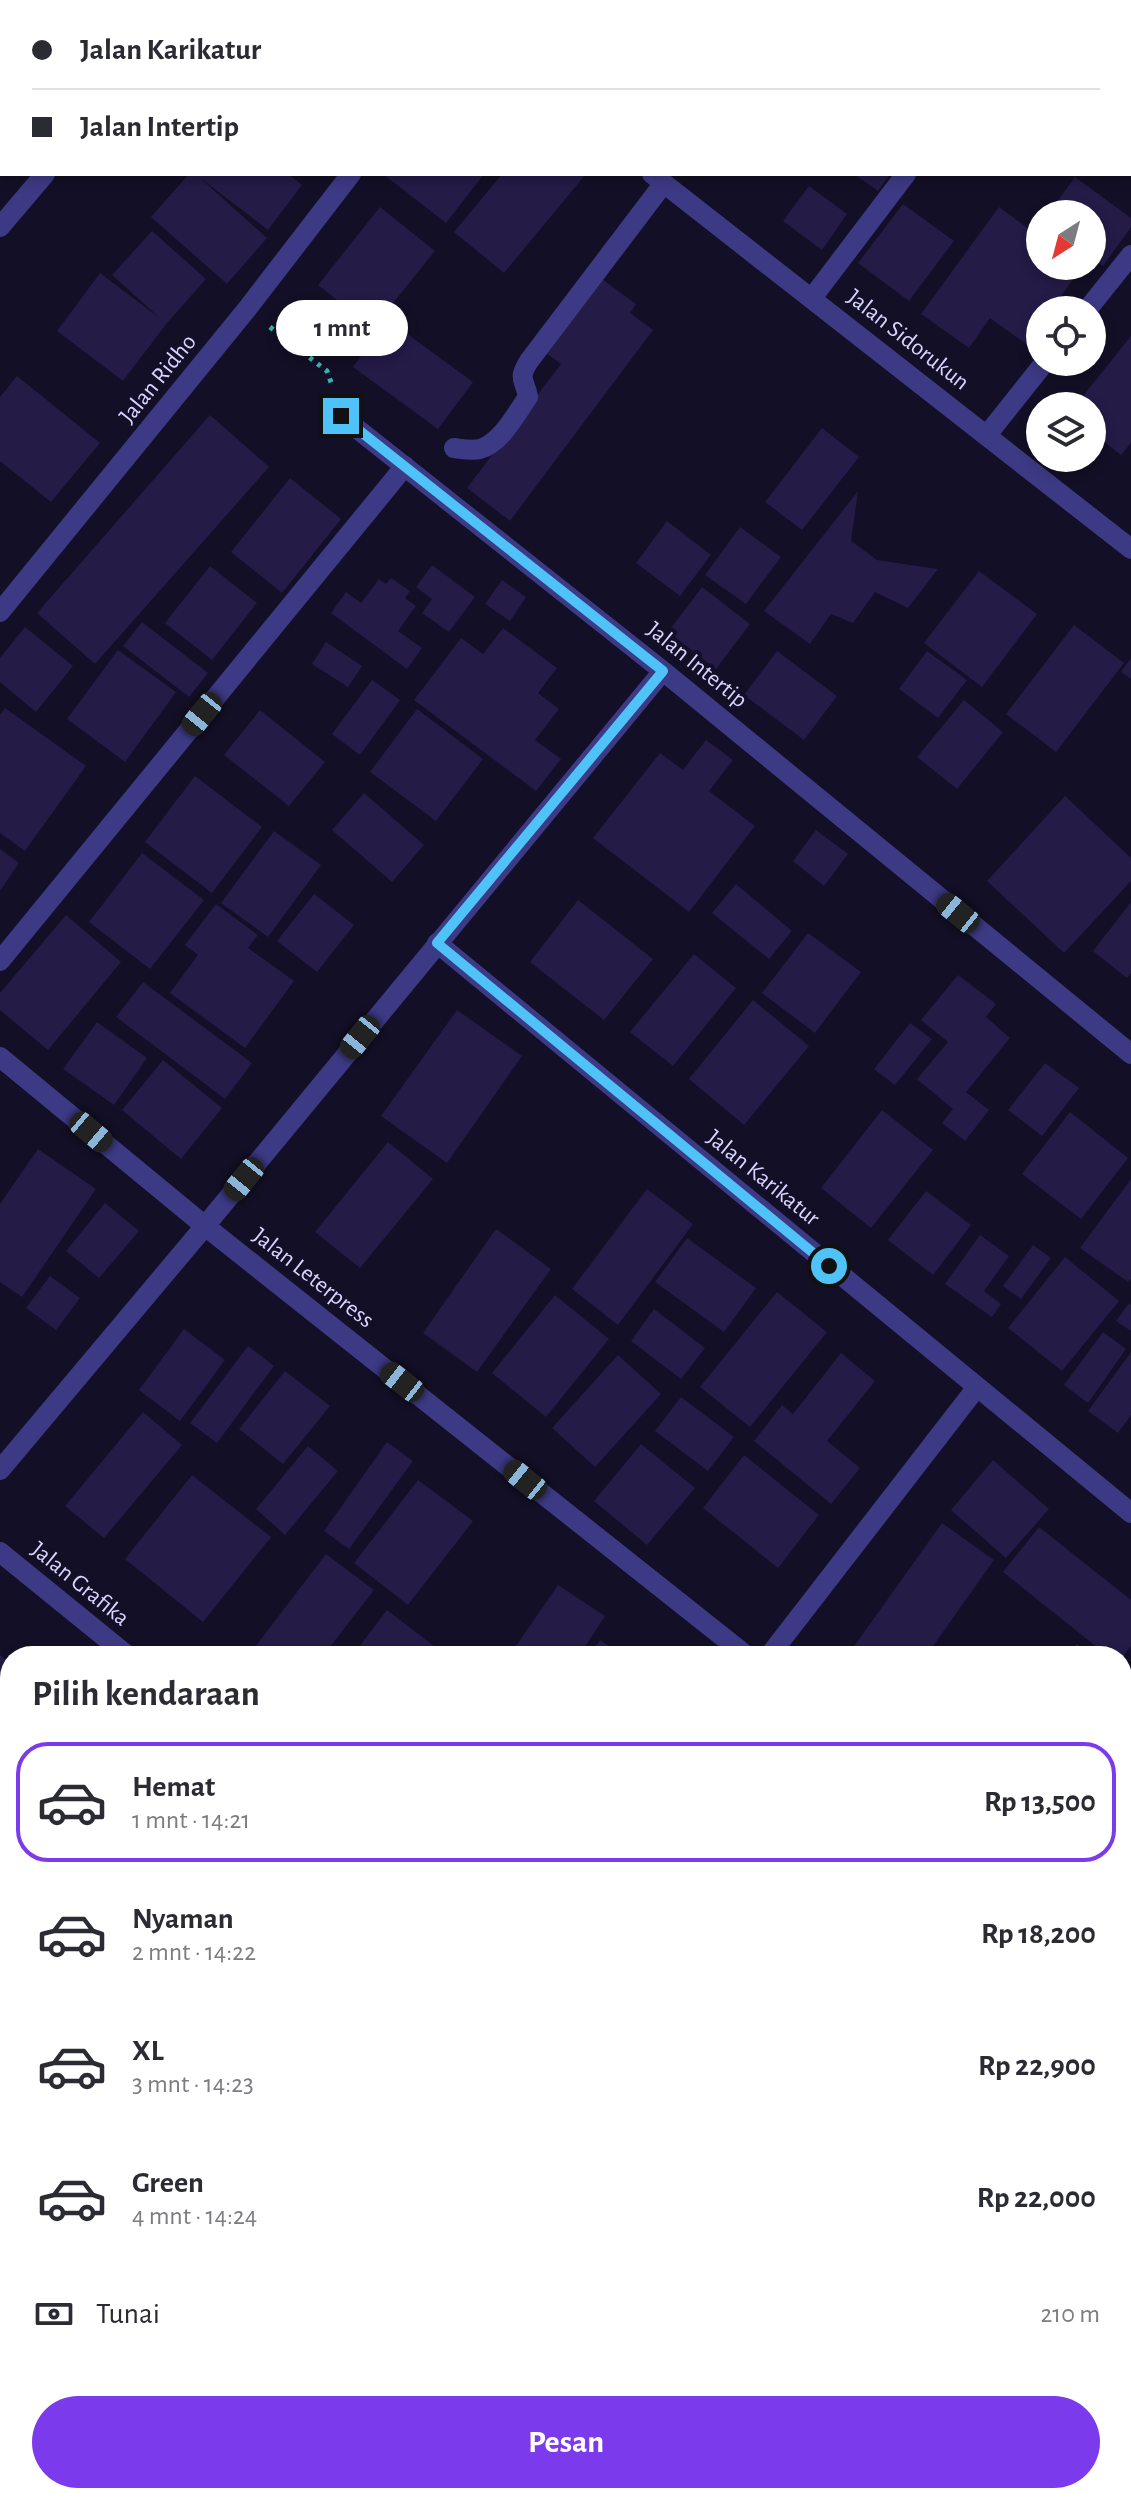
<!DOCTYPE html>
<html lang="id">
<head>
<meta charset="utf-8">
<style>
	:root { --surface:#fff; --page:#f7f7f7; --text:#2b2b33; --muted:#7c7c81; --line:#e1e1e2; --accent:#7c3aed }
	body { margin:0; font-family:"Alegreya Sans",sans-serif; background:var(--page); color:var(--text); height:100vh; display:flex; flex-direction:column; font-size:30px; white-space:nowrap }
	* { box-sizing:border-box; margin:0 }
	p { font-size:26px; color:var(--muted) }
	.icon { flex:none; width:44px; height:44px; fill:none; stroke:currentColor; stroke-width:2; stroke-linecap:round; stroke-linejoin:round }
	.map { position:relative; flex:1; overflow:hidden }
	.side { position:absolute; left:0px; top:1646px; width:1132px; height:858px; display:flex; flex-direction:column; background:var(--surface); border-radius:32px 32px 0 0; box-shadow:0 4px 12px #0003 }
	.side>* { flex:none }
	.banner { position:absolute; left:0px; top:0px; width:1132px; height:176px; box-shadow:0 4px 12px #0003; display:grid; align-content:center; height:176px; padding:0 32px; background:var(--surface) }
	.needle { width:52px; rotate:216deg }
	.controls { position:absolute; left:1026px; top:200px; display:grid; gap:16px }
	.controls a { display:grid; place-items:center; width:80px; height:80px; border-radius:50%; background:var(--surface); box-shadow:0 4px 12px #0003; font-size:40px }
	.end { position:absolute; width:36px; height:36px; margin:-18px; border:10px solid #4fc3f7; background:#111; box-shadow:0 0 0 4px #111 }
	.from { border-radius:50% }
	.bubble { position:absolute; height:56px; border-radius:28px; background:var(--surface); box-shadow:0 4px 12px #0003; font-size:26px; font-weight:700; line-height:56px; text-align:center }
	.car { position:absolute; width:24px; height:48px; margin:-24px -12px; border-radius:10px; box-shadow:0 0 6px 2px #0007; background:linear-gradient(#222 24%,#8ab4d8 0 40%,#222 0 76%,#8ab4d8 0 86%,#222 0) }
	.banner b { display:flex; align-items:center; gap:28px; height:76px; font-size:30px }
	.banner b+b { border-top:2px solid var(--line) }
	.banner i { width:20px; height:20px; background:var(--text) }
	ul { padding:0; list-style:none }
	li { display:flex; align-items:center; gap:24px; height:120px; margin:0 16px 12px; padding:0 16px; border:4px solid transparent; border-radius:32px }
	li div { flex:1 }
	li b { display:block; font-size:30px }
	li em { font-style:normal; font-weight:700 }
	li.selected { border-color:var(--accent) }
	li>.icon { width:72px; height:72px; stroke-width:1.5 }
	h2 { padding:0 32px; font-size:36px; line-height:96px }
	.pay { display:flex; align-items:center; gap:20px; height:88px; padding:0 32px; font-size:30px }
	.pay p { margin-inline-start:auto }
	.button { display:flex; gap:16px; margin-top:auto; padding:16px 32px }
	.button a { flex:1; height:92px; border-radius:48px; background:var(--accent); color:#fff; font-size:32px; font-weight:700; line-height:92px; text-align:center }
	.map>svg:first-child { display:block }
	.building { fill:#241b47 }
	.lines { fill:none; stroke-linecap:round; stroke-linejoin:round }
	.path { stroke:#2fb8b0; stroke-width:5; stroke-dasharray:4 6; stroke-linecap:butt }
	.service { stroke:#3d3a85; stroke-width:20 }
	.minor { stroke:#3d3a85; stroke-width:20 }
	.tertiary { stroke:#3d3a85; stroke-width:20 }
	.route { stroke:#4fc3f7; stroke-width:10 }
	.labels { text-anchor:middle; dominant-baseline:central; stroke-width:8; stroke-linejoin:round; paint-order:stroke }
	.street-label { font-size:24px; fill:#d9d4ff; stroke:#130f26 }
</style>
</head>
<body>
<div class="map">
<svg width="1131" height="2503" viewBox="0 0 1131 2503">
	<rect width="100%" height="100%" fill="#130f26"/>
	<path class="building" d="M189,174h99l14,11 -34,45 -69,-53 68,61 -40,46 -76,-67z
		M383,174h101l-38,49z
		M502,174h84l-82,99 -50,-41z
		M854,174h36l-12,17z
		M1075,177l56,41v9l-28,39 -11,-8v-44h-44z
		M809,186l38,28 -25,36 -39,-29z
		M903,204l51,37 -45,60 -51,-38z
		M380,207l55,44 -62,77 -55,-43z
		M999,207l41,30v29l41,2 -30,42h-11v15l-14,19 -36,-26 -21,30 -48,-34z
		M152,231l54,48 -39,44 -44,58 -66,-50 43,-58 61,46 -49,-44z
		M598,276l38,28 -6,9 23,17 -143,191 -43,-33 94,-124 -19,-14z
		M388,320l85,62 -35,47 -85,-62z
		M1131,336v107l-10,12 -29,-23v-26h-17z
		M17,376l83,67 -49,59 -51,-41v-64z
		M210,415l59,52 -174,197 -58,-51z
		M822,428l37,29 -57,73 -37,-28z
		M290,478l51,41 -59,74 -51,-41z
		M858,491l-7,50 26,19 61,9 -30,39 -33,-16 -22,31 -22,-9 -21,30 -46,-33z
		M667,521l44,34 -31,41 -44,-33z
		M740,527l41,30 -35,47 -41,-29z
		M432,565l43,32 -26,35 -27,-19 10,-14 -16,-12z
		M210,566l47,37 -45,57 -47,-37z
		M979,571l58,43 -55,73 -58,-44z
		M391,578l19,13 -5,7 11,8 -18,25 24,17 -15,21 -76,-56 15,-21 15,11 18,-24 7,5z
		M502,580l24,17 -16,24 -25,-17z
		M702,587l48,37 -34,45 -48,-37z
		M142,622l66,51 -19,24 -66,-51z
		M1074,625l50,38 -68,89 -50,-38z
		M25,627l48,39 -37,46 -36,-30v-24z
		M503,628l54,40 -19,25 21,16 -24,31 26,19 -25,32 -122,-91 47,-62 22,16z
		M326,642l36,24 -14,21 -36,-23z
		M118,650l58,42 -51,70 -58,-43z
		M777,651l60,45 -33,44 -60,-45z
		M927,651l40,29 -29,38 -39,-29z
		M1131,658v21l-10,-7z
		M372,680l28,20 -40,55 -28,-21z
		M964,700l39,32 -46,57 -40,-32z
		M5,708l81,58 -61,85 -25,-18v-118z
		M417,709l66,50 -47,62 -66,-49z
		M260,710l65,52 -36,44 -65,-51z
		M706,740l27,20 -24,31 46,35 -66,86 -96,-74 67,-85 23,17z
		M195,776l67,51 -50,66 -67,-51z
		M364,793l60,52 -32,37 -60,-52z
		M1065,796l66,62v23l-67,72 -77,-72z
		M816,830l32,24 -24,32 -31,-25z
		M274,831l47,34 -53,72 -47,-34z
		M0,849l19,14 -19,28z
		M142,853l62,47 -54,69 -61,-47z
		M736,884l56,47 -23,28 -57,-46z
		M314,894l40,31 -37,47 -40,-31z
		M578,900l75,59 -49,61 -74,-58z
		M1131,902v71l-4,5 -34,-27z
		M216,904l42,31 -10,13 46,33 -49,67 -75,-55 28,-38 -13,-10z
		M66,915l55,47 -73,88 -48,-40v-17z
		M808,933l53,39 -46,61 -53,-40z
		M694,954l42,34 -63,78 -43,-34z
		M958,975l38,29 -10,13 24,21 -44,54 23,18 -24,31 -23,-18 11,-14 -36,-30 31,-37 -27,-22z
		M143,982l109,81 -27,36 -109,-82z
		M753,1000l56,46 -65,79 -55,-46z
		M457,1010l65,46 -75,107 -66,-47z
		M97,1022l50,36 -33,47 -51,-36z
		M910,1023l22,16 -37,46 -21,-16z
		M163,1060l59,48 -41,51 -59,-49z
		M1045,1063l34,25 -37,48 -34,-26z
		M882,1110l51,40 -62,78 -50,-40z
		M1070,1112l58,46 -47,61 -59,-45z
		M388,1142l45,37 -73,89 -45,-36z
		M38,1149l58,40 -74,108 -22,-15v-78z
		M1131,1179v100l-3,3 -48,-34z
		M647,1189l46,35 -75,101 -46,-36z
		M926,1191l45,34 -38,50 -45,-35z
		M105,1203l34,28 -40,47 -33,-27z
		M496,1229l55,40 -74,103 -54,-39z
		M980,1235l29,21 -25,35 17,13 -9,13 -47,-33z
		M687,1238l69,50 -32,44 -69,-50z
		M1033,1245l18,13 -30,41 -18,-13z
		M1065,1257l54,44 -57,70 -54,-43z
		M50,1276l30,22 -24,32 -30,-22z
		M777,1292l50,40 -77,95 -50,-40z
		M555,1295l54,44 -63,78 -54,-44z
		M1129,1303l2,2v26l-15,-10z
		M654,1309l51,39 -24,31 -50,-38z
		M184,1329l41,31 -45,61 -41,-31z
		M1103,1332l23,17 -38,54 -24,-18z
		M248,1346l26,20 -57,77 -27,-20z
		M1131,1352v63l-13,18 -30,-22z
		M841,1353l34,28 -48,60 33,27 -29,36 -77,-63 28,-36 11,9z
		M618,1355l43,39 -66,73 -43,-39z
		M285,1371l45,35 -47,58 -44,-35z
		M681,1397l53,40 -26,34 -53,-40z
		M143,1412l39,33 -78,93 -39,-32z
		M387,1442l26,19 -64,88 -25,-18z
		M641,1444l54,44 -48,57 -53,-44z
		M308,1446l30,25 -53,64 -29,-26z
		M744,1455l75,60 -41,53 -75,-60z
		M993,1460l56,49 -43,49 -55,-48z
		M192,1475l79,62 -68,85 -78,-63z
		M418,1480l55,41 -65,84 -54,-42z
		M942,1523l52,37 -68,96h-79z
		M1039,1527l92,73v46l-8,10h-15l-105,-84z
		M326,1554l48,36 -51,66h-75z
		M558,1585l47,31 -26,40h-70z
		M387,1610l60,46h-95z
		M600,1640l24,16h-35z
		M1077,1644l15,12h-25z
		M0,1655l10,8 -10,16z
		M10,1706v115l-10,-7v-94z
		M1122,1837l9,7v90l-9,-7z
		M10,1895v128l-10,-8v-108z
		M1123,2061l8,5v105l-6,10 -3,-2z
		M0,2219l10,7v56l-10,13z
		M1122,2247l9,6v61l-9,13z
		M10,2305v100l-10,-7v-77z
		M0,2402l10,7v85h119l13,9h-142z
		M568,2494h220l12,9h-220z
		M805,2494h33l-6,9h-13z
		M872,2494h91l11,9h-110z"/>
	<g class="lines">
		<path class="path" d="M270,327l57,44 6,17"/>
		<path class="service" d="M189,2l1,-2
			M0,227l45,-53"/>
		<path class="minor" d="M481,2l1,-2
			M640,2l2,-2
			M1036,2l1,-2
			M812,298l94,-124
			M1087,310l44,-55
			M341,416l322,255 468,383
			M987,435l58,-73
			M454,448c8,1 18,3 26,1 21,-6 36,-35 48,-52 -3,-18 -11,-17 1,-36l135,-178
			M0,612l247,-303 104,-135
			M437,943l694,570
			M0,961l405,-495
			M0,1057l205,169 542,430
			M0,1470l205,-244 458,-555
			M0,1552l128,104
			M769,1656l208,-269
			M1122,1764l9,-11
			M1122,1970l9,7
			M0,2110l10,8
			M1122,2467l9,7
			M473,2494l11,9"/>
		<path class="tertiary" d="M421,0l3,2
			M652,174l479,375"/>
	</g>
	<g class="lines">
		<path class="route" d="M341,416l322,255 -226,272 392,323"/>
	</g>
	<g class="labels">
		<g class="street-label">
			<text transform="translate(908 340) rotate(38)">Jalan Sidorukun</text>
			<text transform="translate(158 379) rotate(-51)">Jalan Ridho</text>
			<text transform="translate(697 665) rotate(39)">Jalan Intertip</text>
			<text transform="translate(763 1178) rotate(39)">Jalan Karikatur</text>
			<text transform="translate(313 1278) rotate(38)">Jalan Leterpress</text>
			<text transform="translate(80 1584) rotate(39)">Jalan Grafika</text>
		</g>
	</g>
</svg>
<div class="controls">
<a><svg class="needle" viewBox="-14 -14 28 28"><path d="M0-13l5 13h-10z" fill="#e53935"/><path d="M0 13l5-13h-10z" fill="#7c7c81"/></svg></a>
<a><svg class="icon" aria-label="locate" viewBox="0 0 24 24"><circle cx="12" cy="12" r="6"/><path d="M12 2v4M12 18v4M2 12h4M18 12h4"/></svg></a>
<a><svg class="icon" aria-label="layers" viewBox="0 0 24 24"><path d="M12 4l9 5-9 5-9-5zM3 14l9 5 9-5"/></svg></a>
</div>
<i class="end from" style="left:829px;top:1266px"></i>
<i class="end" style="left:341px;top:416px"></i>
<div class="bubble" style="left:276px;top:300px;width:132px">1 mnt</div>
<i class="car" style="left:202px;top:714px;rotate:219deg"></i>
<i class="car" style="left:958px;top:913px;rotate:309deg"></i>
<i class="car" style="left:360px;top:1037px;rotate:219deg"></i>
<i class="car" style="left:91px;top:1132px;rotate:130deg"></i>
<i class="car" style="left:244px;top:1179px;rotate:219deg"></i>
<i class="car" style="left:402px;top:1382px;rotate:308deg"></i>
<i class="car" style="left:525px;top:1480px;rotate:309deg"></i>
<div class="banner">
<b><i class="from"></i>Jalan Karikatur</b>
<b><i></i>Jalan Intertip</b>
</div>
<section class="side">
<h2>Pilih kendaraan</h2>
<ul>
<li class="selected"><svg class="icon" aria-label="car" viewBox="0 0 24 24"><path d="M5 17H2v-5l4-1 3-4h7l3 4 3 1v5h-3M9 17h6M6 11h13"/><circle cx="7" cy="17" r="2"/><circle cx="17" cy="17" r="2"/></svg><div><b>Hemat</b><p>1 mnt · 14:21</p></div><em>Rp 13,500</em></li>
<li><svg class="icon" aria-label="car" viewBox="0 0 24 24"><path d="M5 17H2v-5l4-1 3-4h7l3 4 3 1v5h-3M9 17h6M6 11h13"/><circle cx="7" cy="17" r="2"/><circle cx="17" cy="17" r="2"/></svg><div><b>Nyaman</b><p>2 mnt · 14:22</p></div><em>Rp 18,200</em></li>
<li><svg class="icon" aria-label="car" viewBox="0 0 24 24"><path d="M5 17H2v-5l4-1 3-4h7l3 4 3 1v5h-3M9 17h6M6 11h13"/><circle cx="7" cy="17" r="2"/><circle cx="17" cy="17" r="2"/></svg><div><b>XL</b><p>3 mnt · 14:23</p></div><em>Rp 22,900</em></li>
<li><svg class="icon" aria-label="car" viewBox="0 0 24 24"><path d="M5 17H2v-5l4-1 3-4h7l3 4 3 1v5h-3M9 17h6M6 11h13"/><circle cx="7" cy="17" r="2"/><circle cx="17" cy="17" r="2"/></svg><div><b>Green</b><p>4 mnt · 14:24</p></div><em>Rp 22,000</em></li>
</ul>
<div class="pay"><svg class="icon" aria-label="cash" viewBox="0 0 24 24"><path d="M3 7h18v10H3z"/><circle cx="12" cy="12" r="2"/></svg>Tunai<p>210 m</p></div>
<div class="button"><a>Pesan</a></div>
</section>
</div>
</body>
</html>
